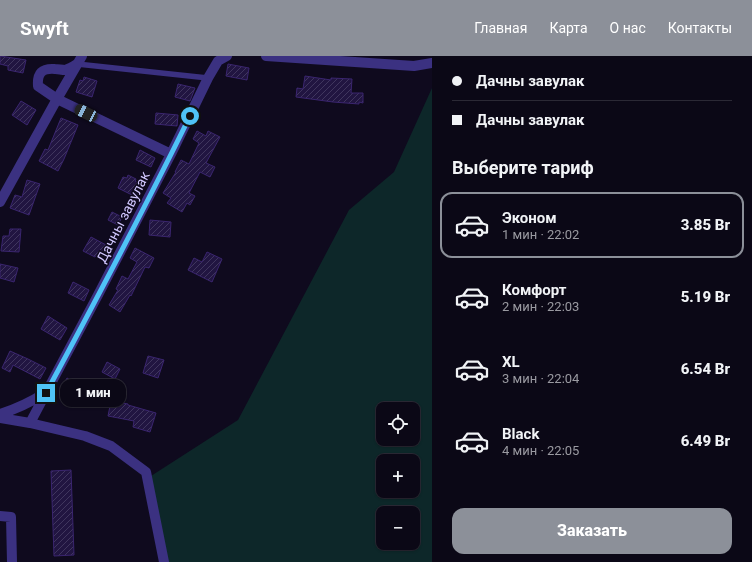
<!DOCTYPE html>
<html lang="ru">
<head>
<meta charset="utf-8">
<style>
	:root { --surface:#0b0816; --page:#191623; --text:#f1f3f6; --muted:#9a9aa1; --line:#2b2935; --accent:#8c9099 }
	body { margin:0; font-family:Roboto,sans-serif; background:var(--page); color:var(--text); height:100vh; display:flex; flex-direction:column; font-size:15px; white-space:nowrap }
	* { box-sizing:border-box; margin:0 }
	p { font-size:13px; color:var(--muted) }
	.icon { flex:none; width:22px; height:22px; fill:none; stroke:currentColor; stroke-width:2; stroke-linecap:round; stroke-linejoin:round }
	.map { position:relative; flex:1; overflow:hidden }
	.side { display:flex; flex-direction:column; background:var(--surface); width:320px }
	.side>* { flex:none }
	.banner { display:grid; align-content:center; height:88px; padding:0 20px; background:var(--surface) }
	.controls { position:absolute; left:376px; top:346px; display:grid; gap:8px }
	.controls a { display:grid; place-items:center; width:44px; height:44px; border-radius:8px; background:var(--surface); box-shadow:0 1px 3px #0004,0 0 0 1px var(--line); font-size:20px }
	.end { position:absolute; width:18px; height:18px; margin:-9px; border:5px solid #4fc3f7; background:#111; box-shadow:0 0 0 2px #111 }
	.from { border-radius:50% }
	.bubble { position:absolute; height:28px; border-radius:12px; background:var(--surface); box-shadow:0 1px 3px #0004,0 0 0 1px var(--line); font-size:13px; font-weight:800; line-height:28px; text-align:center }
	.car { position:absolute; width:12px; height:24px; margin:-12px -6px; border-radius:5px; box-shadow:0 0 3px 1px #0007; background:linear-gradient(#222 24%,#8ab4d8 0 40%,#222 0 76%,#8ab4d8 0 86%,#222 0) }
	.banner b { display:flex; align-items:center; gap:14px; height:38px; font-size:15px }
	.banner b+b { border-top:1px solid var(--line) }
	.banner i { width:10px; height:10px; background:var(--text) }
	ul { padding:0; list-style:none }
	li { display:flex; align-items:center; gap:12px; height:66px; margin:0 8px 6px; padding:0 12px; border:2px solid transparent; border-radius:12px }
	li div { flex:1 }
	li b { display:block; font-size:15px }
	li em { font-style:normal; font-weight:800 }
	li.current { border-color:var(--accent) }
	li>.icon { width:36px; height:36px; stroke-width:1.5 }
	h2 { padding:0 20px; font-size:18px; line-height:48px }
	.primary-button { display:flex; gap:8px; margin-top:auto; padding:8px 20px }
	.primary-button a { flex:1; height:46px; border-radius:12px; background:var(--accent); color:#fff; font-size:16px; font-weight:800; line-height:46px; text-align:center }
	header { display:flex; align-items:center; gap:24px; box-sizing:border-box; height:56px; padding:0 20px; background:var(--accent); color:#fff }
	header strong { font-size:19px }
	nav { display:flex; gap:22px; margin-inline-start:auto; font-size:14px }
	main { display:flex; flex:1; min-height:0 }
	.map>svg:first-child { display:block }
	.green { fill:#0d2729; fill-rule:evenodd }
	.building { fill:url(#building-hatch); stroke:#3a256f }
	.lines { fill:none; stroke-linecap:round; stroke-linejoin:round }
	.service { stroke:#3b3181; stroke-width:5.5 }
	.minor { stroke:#3b3181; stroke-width:10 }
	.route { stroke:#4fc3f7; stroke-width:5 }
	.labels { text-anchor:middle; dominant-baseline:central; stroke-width:3; stroke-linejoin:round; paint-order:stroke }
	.street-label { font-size:14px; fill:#d2c8ff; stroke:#0f0a1e }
</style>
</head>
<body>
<header>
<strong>Swyft</strong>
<nav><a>Главная</a><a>Карта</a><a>О нас</a><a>Контакты</a></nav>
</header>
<main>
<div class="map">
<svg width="432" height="506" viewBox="0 0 432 506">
	<defs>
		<pattern id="building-hatch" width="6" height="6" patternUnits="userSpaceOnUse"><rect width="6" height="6" fill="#211541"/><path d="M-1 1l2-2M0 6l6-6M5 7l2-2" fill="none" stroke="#40365e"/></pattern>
	</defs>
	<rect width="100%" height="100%" fill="#0f0a1e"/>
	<path class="green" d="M432,32v474h-265l-16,-86 87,-56 111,-210 45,-38zM383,353h30v30h-30zM383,405h30v30h-30zM383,457h30v30h-30z"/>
	<path class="building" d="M0,0l26,4 -3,13 -15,-3v-4l-8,-2z
		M228,8l21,4 -2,12 -21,-4z
		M305,20l26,4v-2l21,1 -1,14h12v10l-4,-1v2l-26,-2 -37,-5 1,-9 6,1z
		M84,21l13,4 -5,16 -16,-5 4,-12 3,1z
		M178,28l17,4 -5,13 -15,-4z
		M21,45l15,9 -9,15 -15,-10z
		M156,57l22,2 -1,11 -22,-2z
		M61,62l17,7 -14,34 -6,12 -19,-10 6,-12 3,1z
		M197,75l9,5 2,-5 12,6 -14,26 9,4 -5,10 -10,-5 -11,21 6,3 -5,9 -3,-2 -5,9 -15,-9 4,-5 -8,-5 13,-21h-1l6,-12 8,4 10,-21 -6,-4z
		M140,94l15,8 -4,9 -15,-7z
		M128,119l8,4 -1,2 7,4 -6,12 -18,-9 5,-11 4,1z
		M27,124l13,4 -11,31 -19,-7 5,-13 7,2z
		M112,156l10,5 -4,8 -10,-5z
		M150,164l21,2 -1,15 -21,-2z
		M10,173h11l-2,23 -18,-1 2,-15h6z
		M91,181l17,9 -5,10 -5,-3 -3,4 -12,-6z
		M135,192l19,10 -5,10 -4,-1 -14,29 -1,-1 -10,17 -11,-7 9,-15 -2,-1 6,-13 6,3 9,-17 -7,-4z
		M207,196l15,7 -10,23 -24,-12 6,-12 8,4z
		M0,208l18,4 -4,14 -14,-4z
		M73,226l16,8 -5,11 -16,-8z
		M48,260l19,12 -7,12 -19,-11z
		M10,295l18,8 18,9 -6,11 -27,-14 -3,7 -8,-4z
		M148,300l16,4 -6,18 -15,-5z
		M107,306l13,7 -5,10 -13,-7z
		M67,322l15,9 -6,11 -15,-9z
		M111,345l17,3v1l28,8 -6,19 -17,-5 1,-6 -26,-5z
		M71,414l3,85 -20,1 -3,-85z"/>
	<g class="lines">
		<path class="service" d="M77,8l131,14"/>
		<path class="minor" d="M266,0l148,10 18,-3
			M77,8c-3,2 -8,5 -12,6 -3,0 -7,-1 -10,-1 -13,-1 -18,4 -17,17l19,13 114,55
			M0,146l57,-103 25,-43
			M0,358c16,-5 31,-12 45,-21
			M0,362l30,5 68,-128 73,-141 37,-76 10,-17 9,-5
			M30,367l55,13 26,10 35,26 18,90
			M0,460l11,1 1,45"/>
	</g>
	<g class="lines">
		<path class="route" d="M46,337c49,-91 98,-183 144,-277"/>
	</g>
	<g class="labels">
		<g class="street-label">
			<text transform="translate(123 161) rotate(-63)">Дачны завулак</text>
		</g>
	</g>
</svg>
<div class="controls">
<a><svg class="icon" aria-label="locate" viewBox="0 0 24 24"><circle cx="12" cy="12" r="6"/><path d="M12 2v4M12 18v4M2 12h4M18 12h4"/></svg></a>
<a>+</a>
<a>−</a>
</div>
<i class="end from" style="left:190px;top:60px"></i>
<i class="end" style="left:46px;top:337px"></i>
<div class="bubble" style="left:60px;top:323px;width:66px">1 мин</div>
<i class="car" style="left:86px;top:57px;rotate:296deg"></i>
</div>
<section class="side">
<div class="banner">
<b><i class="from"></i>Дачны завулак</b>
<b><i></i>Дачны завулак</b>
</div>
<h2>Выберите тариф</h2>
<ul>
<li class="current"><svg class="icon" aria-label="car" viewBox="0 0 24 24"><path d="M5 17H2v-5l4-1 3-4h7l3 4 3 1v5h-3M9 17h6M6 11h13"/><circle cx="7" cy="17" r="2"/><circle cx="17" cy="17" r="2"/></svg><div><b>Эконом</b><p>1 мин · 22:02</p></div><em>3.85 Br</em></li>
<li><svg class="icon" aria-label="car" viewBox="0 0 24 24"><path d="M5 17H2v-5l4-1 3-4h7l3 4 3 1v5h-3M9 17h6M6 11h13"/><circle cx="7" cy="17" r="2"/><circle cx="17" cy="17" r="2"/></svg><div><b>Комфорт</b><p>2 мин · 22:03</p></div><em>5.19 Br</em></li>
<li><svg class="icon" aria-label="car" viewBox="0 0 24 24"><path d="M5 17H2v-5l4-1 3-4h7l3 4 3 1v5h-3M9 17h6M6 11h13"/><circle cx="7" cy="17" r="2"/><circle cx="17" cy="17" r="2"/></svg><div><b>XL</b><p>3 мин · 22:04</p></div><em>6.54 Br</em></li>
<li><svg class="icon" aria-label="car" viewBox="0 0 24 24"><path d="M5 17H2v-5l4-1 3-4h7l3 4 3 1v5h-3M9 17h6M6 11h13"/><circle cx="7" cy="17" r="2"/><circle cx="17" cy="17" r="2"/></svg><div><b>Black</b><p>4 мин · 22:05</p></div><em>6.49 Br</em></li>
</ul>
<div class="primary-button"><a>Заказать</a></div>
</section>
</main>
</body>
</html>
